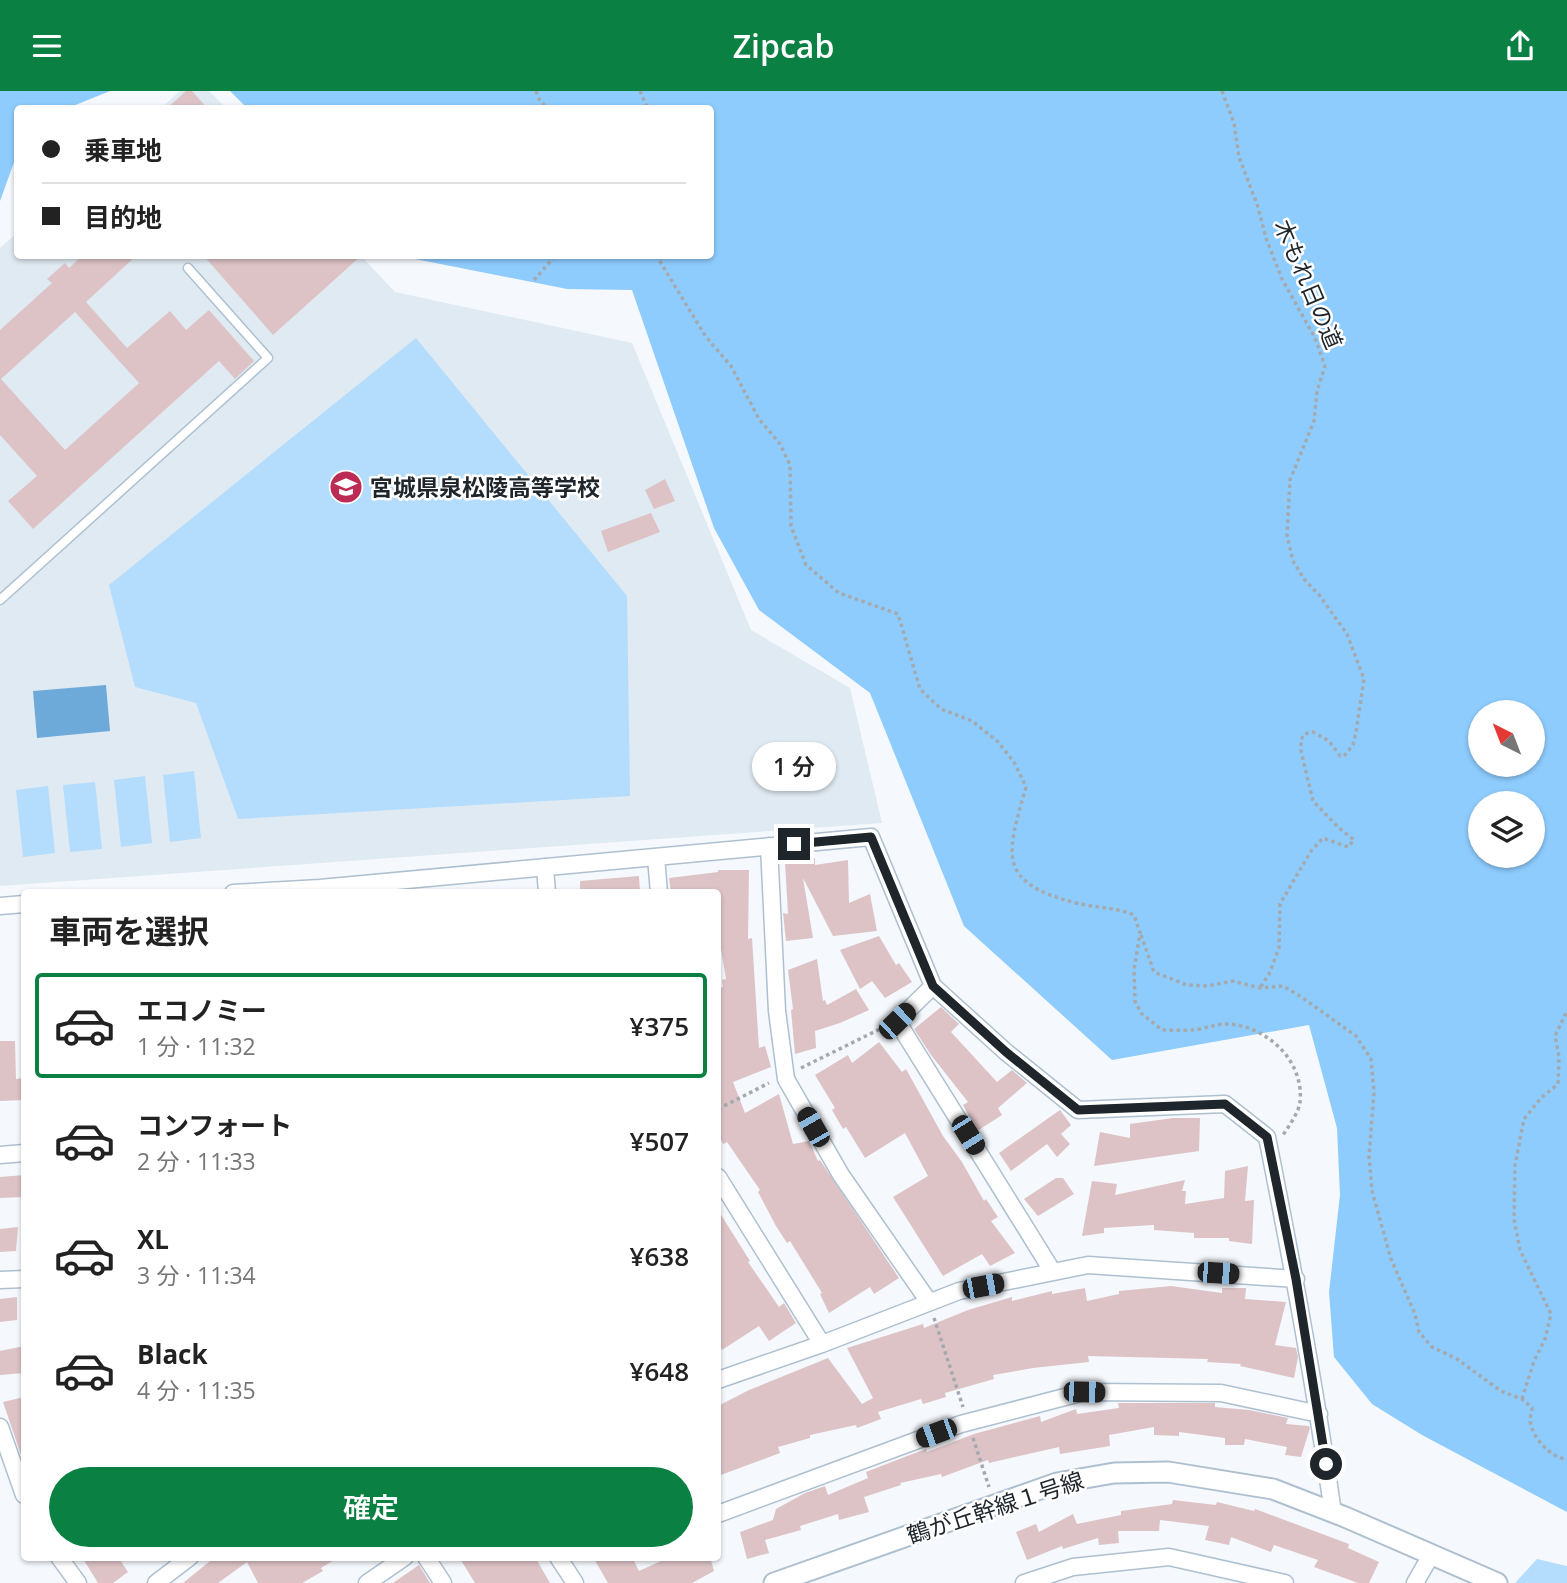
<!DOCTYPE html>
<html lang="ja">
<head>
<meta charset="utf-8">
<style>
	:root { --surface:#fff; --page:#f6f6f6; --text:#222; --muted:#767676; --line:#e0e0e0; --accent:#0b8043 }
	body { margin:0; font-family:"Open Sans","Noto Sans JP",sans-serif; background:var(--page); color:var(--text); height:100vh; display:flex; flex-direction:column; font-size:26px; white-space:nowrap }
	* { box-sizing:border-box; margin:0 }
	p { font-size:23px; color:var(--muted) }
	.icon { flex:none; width:38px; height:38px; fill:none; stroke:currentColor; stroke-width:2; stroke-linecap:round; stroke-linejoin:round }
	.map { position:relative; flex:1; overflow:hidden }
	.sheet { position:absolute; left:21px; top:798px; width:700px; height:672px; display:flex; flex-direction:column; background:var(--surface); border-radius:7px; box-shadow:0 2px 5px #0004 }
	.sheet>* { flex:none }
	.guide { position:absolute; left:14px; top:14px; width:700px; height:154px; border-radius:7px; box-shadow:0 2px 5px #0004; display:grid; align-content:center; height:154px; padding:0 28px; background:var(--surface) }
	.needle { width:46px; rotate:318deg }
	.buttons { position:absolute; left:1468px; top:609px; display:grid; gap:14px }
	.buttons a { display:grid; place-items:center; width:77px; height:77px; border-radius:50%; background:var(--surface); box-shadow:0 2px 5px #0004; font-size:35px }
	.end { position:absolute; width:32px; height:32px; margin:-16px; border:9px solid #1e252b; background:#fff; box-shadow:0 0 0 4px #fff }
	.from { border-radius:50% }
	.bubble { position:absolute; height:49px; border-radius:24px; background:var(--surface); box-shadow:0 2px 5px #0004; font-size:23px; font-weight:600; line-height:49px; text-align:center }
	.car { position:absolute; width:21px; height:42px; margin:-21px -10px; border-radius:9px; box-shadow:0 0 5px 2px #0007; background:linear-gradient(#222 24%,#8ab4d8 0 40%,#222 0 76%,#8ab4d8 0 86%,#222 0) }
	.guide b { display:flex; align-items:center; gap:24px; height:66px; font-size:26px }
	.guide b+b { border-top:2px solid var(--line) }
	.guide i { width:18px; height:18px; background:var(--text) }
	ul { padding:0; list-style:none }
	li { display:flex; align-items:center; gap:21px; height:105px; margin:0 14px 10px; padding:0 14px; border:4px solid transparent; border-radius:7px }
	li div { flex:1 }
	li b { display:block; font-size:26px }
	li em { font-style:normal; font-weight:600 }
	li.current { border-color:var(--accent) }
	li>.icon { width:63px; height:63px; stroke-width:1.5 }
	h2 { padding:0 28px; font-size:32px; line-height:84px }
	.button { display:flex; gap:14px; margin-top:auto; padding:14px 28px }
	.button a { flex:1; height:80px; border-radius:42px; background:var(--accent); color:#fff; font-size:28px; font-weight:600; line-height:80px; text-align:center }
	header { display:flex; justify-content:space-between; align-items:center; height:91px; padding:0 28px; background:var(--accent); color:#fff; font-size:32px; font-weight:600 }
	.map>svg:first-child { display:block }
	.built { fill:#e0eaf2 }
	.green { fill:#b4dcfd }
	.forest { fill:#8eccfe; fill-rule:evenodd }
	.water { fill:#6daada }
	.building { fill:#ddc3c6; fill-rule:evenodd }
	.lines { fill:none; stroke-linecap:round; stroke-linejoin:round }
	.service-casing { stroke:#aec0d0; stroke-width:11 }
	.minor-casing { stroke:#aec0d0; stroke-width:19 }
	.tertiary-casing { stroke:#aec0d0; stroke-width:23 }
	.path { stroke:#a4a9ae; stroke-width:3.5; stroke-dasharray:3.5 3.5; stroke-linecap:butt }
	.service { stroke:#fff; stroke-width:8 }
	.minor { stroke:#fff; stroke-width:16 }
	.tertiary { stroke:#fff; stroke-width:19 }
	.route { stroke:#1e252b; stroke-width:9 }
	.labels { text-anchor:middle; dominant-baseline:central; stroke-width:5; stroke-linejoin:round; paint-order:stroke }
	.street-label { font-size:23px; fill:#1e252b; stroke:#fff }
	.poi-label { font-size:23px; font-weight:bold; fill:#1e252b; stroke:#fff; text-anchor:start }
</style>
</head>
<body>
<header><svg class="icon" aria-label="menu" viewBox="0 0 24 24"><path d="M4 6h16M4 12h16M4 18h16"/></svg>Zipcab<svg class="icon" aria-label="share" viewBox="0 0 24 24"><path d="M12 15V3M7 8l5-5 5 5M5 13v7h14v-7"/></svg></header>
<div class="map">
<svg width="1567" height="1492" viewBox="0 0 1567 1492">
	<rect width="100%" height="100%" fill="#f5f8fc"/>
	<path class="built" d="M180,0h29l17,17 -66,1z
		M17,142l1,22 343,1 34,36 237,51 119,287 99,58 32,135 -882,63v-638z"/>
	<path class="green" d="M416,247l211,258 3,200 -392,23 -42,-116 -61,-16 -26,-102z
		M194,680l7,67 -31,4 -7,-67z
		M145,685l7,67 -31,4 -7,-67z
		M95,691l7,67 -32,3 -7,-67z
		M48,695l7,67 -32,4 -7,-67z
		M1537,1468l30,7v17h-52z"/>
	<path class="forest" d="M0,0h110l-42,17 -50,1 -1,45 -17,47z
		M230,0h1337v1421l-145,-77 -50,-31 -38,-47 -5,-65 11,-97 -3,-67 -28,-103 -197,35 -148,-134 -94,-233 -111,-83 -45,-82 -82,-238 -65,-1 -167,-33 310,-1v-146h-462zM1480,621h53v53h-53zM1480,712h53v53h-53z"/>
	<path class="water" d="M106,594l4,46 -73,7 -4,-47z"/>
	<path class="building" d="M186,0h6l16,18h-42z
		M83,164h54l-51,47 41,46 43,-37 16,19 23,-20 45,51 -19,18 -16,-18 -186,168 -25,-28 29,-25 -37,-41v-105l52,-47 -5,-4 18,-16 4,5zM75,221l64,71 -74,67 -64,-71z
		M203,164h159l-89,80z
		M665,388l10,22 -21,8 -9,-19z
		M651,422l9,19 -52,20 -7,-21z
		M815,767v7l33,-5 1,43 21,-9 7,37 -44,5 -30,-58 10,60 -27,3 -3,-28 5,1 -3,-51z
		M718,779h31l-1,69 4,-1 7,110 6,-2 6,21 -38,15 12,31 34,-19 14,50 16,-3 9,20 2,-1 79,118 -25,16 -4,-7 -41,26 -9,-19 2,-1 -32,-52 -3,2 -11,-17 -18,-34 2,-2 -33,-48 -4,2 -5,-10v-146l5,-1 -1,-7 4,-1 -6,-36 -2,-50h-47l-2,-15 49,-6z
		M639,785l1,17h-60v-12z
		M879,845l17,29 3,-2 13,19 -27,16 -13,-17 -12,8 -20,-39z
		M817,868l6,42 2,-1 2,5 29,-16 13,21 -29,13 -25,8 1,17 -21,6 -4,-44 2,-1 -5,-39z
		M941,916l18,17 -8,8 46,50 15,-12 15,13 -29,25 4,7 -25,16 -14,-26 5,-3 -37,-47 -17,-26z
		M0,950h15l1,38 7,-1 1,22 -24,1z
		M879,951l23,30 4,-3 37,67 19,26 22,39 2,-2 12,18 -7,4 24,32 -25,13 -8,-12 -39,22 -50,-79 35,-21 -23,-43 -40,25 -19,-31 -3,2 -11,-19 3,-2 -20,-33 33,-20 4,8z
		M1060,1019l11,15 -10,9 9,10 -13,13 -10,-13 -36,27 -12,-18z
		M1173,1027h27l-1,33 -105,15 6,-34 30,6v-14z
		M1248,1075l-3,35 9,-1 -2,44 -23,-3v-3h-35v-5l-40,-3v-5l-50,3v5l-22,3 10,-55 25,3 -2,11 70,-15 -3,11h4l-1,13 39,-6 1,-27z
		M24,1084v22l-24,1v-21z
		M1056,1087h7l11,16 -36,22 -14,-17z
		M718,1119l32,51 -2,1 31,45 5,-4 12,20 -27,18 -10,-15 -37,24 -4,-9z
		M18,1136l-2,24 -16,1v-23z
		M1171,1195l51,7v-5h24l-1,11 41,3 -11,43 21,3 2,9 -4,21 -54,-12 1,-2 -34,-2 1,-3 -120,-3 1,6 -56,6 -40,7 1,4 -49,14 1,4 -23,7 -2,-5 -43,13 3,7 -24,9 -1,-3 -46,10v3l-32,9 2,6 -62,23v-70l31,-16 79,-32 34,46 11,-6 -26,-50 76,-24 1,4 44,-18 44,-13v4l40,-10v3l33,-6 2,13 32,-7v-3z
		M17,1206v23l-17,2v-23z
		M24,1255v27l-24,2v-24z
		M24,1306v64h-1l-20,-59z
		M1118,1312h97v4l34,3 39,8 -2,6 23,2 1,2 -9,29 -16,-2 2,-8 -42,-8 -1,6h-19v-7l-46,-6v4l-25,-1v-8l-45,8 1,11 -50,8 -1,-7 -70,16 -1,-3 -46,17 -1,-3 -41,9 1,2 -37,12 5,15 -30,8 -1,-6 -38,12 1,4 -36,10 4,13 -22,6 -7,-27 33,-12 3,-11 29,-16 20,-7 3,9 40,-17 -2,-6 36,-14 24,-9 1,3 47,-18 66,-18 1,6 35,-13 1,5 42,-6z
		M1173,1409l43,5 1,-3 37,9 1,-2 94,35 -1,4 31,14 -10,21h-11l-44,-16 4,-7 -44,-15 -3,7 -40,-15 -2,8 -24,-5 4,-14 -49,-6 -1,11h-41l1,12 -20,2 -1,-7 -35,11 -1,-3 -35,14 -11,-28 20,-8 3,8 34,-18 4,10 44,-9v-4l51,-7z
		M82,1466h36l10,15 -15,11h-15z
		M215,1466h124l-18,11 2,3 -21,12h-44l-11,-21 -29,21h-35z
		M459,1466h76l15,26h-75z
		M593,1466h39l7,14 31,-14h40l4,14 -22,12h-84z
		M419,1474l11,18h-37z"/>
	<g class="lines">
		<defs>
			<path id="service" d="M0,509l268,-242 -80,-90"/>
			<path id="minor" d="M769,755l8,165 9,68 55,96 88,127
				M656,766l3,36
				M545,776l2,26
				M233,802l87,-5 551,-51 62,149 73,66 72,58 147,-6 42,33c25,125 48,249 66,376
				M0,815l24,-2
				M933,895l-36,35 156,251
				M0,1064l24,-2
				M718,1086l104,167
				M0,1189l24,-1
				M718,1289l104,-36 137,-53 129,-26 208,14
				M0,1336l24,68
				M718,1423l243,-90 123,-32 137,1 98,21
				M59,1466l19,26
				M426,1466l17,26
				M558,1466l17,26
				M156,1492l34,-26
				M367,1492l38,-26
				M1024,1492l49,-16 96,-10 116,26
				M1415,1492l16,-28"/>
			<path id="tertiary" d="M774,1492l283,-100 57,-10 54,-1 105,17 72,28 152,66"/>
		</defs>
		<use href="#service" class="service-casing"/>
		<use href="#minor" class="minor-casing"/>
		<use href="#tertiary" class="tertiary-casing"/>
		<path class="path" d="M536,0l4,10 9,8
			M640,0l8,18
			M1222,0l12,32 5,34 19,50 8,31 16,41 33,59 10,28 -8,25 -3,30 -24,59 -3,55 6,26 11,18 16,17 27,38 17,45 -8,53 -3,13 -9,11h-4l-11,-15 -16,-9 -9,2 -3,6v11l12,50 26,27 15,12 -6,7 -25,-9 -12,13 -31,53 -1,44 -10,26 -9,14
			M656,164l50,82 25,29 28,53 21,25 10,21 1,61 15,39 33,28 59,21 22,75 21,20 31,12 25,20 17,21 12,25c-19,67 -31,95 50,116 19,5 39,4 58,12l6,18 -6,37 1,31 6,12 21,17c13,0 26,1 38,-1 13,-3 24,-7 37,-4 36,7 67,39 63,77 -1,10 -11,24 -17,33
			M534,189l22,-25
			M1141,844l13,37 33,13 20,1 26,-5 27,7 23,-2 17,10 56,40 15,23 3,33 -5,65 3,34 19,68 24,55 4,18 13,15 25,12 44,32 21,8 10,9c0,4 -2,8 -2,12 1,16 20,38 37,39
			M801,977l81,-40
			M718,1018l51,-26
			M934,1227l29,89
			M1522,1308l12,-38 11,-22 6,-25 -31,-64 -6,-31 1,-54 9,-46 17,-21 17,-14 1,-27 -4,-21 12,-25
			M973,1347l16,49"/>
		<use href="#service" class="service"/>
		<use href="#minor" class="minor"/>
		<use href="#tertiary" class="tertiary"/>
	</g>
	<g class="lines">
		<path class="route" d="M794,753l77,-7 62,149 73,66 72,58 147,-6 42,33 29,142 30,185"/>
	</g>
	<defs>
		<symbol id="school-disc" viewBox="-11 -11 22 22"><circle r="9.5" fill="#bb2b53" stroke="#fff"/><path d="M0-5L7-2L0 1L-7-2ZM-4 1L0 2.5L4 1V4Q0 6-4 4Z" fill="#fff"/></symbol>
	</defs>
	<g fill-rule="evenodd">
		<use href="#school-disc" x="327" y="377" width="38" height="38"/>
	</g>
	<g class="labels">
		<g class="street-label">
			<text transform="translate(1309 193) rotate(67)">木もれ日の道</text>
			<text transform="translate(995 1416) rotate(-18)">鶴が丘幹線１号線</text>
		</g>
		<g class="poi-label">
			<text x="370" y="396">宮城県泉松陵高等学校</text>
		</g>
	</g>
</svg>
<div class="buttons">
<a><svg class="needle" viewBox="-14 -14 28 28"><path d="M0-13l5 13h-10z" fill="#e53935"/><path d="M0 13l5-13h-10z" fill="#767676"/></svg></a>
<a><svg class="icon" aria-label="layers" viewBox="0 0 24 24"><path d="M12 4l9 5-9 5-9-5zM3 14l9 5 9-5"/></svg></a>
</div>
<i class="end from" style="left:1326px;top:1373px"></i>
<i class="end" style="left:794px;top:753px"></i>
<div class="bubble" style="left:752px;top:651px;width:84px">1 分</div>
<i class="car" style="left:897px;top:930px;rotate:46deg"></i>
<i class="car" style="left:813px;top:1036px;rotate:330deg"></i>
<i class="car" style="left:968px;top:1044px;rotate:148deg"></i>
<i class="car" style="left:1218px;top:1182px;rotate:94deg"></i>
<i class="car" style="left:983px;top:1195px;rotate:79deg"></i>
<i class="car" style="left:1084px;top:1301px;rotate:91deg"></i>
<i class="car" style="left:936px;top:1342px;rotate:250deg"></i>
<div class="guide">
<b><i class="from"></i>乗車地</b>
<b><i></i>目的地</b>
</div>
<section class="sheet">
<h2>車両を選択</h2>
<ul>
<li class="current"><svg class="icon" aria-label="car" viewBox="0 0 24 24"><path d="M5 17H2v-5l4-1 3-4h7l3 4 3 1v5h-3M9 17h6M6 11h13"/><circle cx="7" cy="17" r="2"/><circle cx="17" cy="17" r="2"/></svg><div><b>エコノミー</b><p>1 分 · 11:32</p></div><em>¥375</em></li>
<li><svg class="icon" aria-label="car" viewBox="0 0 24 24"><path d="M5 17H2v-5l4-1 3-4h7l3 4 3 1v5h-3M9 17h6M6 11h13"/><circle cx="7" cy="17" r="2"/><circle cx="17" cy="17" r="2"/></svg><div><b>コンフォート</b><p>2 分 · 11:33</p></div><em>¥507</em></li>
<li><svg class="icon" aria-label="car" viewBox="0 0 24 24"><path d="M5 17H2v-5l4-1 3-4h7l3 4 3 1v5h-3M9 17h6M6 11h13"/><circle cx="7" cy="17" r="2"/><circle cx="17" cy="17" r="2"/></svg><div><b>XL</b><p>3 分 · 11:34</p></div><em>¥638</em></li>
<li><svg class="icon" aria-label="car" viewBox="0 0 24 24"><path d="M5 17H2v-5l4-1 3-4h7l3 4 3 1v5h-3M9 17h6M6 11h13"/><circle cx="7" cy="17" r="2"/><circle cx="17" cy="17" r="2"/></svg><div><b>Black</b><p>4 分 · 11:35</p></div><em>¥648</em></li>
</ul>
<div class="button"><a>確定</a></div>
</section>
</div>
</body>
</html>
